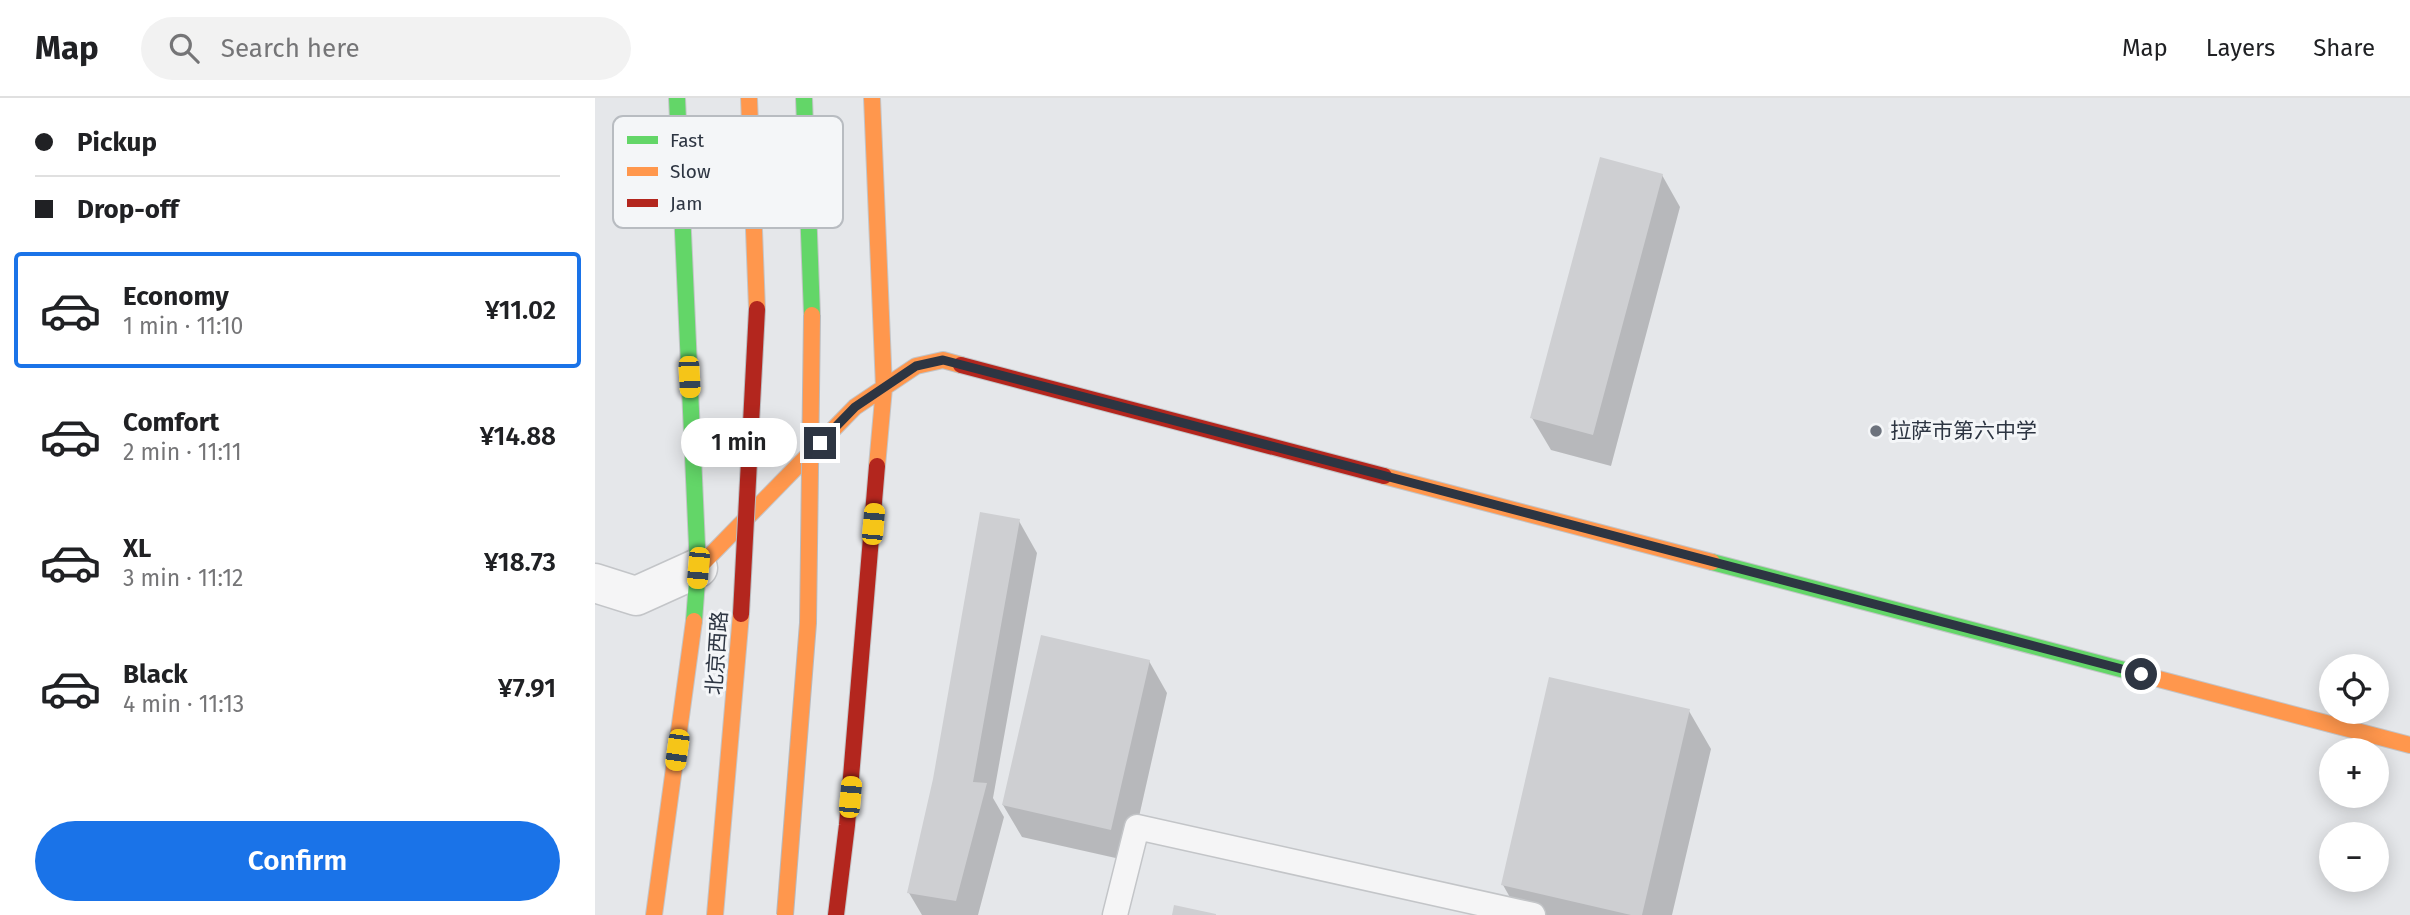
<!DOCTYPE html>
<html lang="en">
<head>
<meta charset="utf-8">
<style>
	:root { --surface:#fff; --page:#f2f2f2; --text:#202124; --muted:#757577; --line:#e0e0e0; --accent:#1a73e8 }
	body { margin:0; font-family:"Fira Sans","Noto Sans SC",sans-serif; background:var(--page); color:var(--text); height:100vh; display:flex; flex-direction:column; font-size:26px; white-space:nowrap }
	* { box-sizing:border-box; margin:0 }
	p { font-size:23px; color:var(--muted) }
	.icon { flex:none; width:38px; height:38px; fill:none; stroke:currentColor; stroke-width:2; stroke-linecap:round; stroke-linejoin:round }
	.map { position:relative; flex:1; overflow:hidden }
	.panel { display:flex; flex-direction:column; background:var(--surface); width:595px }
	.panel>* { flex:none }
	.banner { display:grid; align-content:center; height:154px; padding:0 35px; background:var(--surface) }
	.controls { position:absolute; left:1724px; top:556px; display:grid; gap:14px }
	.controls a { display:grid; place-items:center; width:70px; height:70px; border-radius:50%; background:var(--surface); box-shadow:0 4px 18px #0003; font-size:35px }
	.end { position:absolute; width:32px; height:32px; margin:-16px; border:9px solid #2d3542; background:#fff; box-shadow:0 0 0 4px #fff }
	.from { border-radius:50% }
	.bubble { position:absolute; height:49px; border-radius:24px; background:var(--surface); box-shadow:0 4px 18px #0003; font-size:23px; font-weight:600; line-height:49px; text-align:center }
	.car { position:absolute; width:21px; height:42px; margin:-21px -10px; border-radius:9px; box-shadow:0 0 5px 2px #0007; background:linear-gradient(#f5c518 24%,#345 0 40%,#f5c518 0 76%,#345 0 86%,#f5c518 0) }
	.banner b { display:flex; align-items:center; gap:24px; height:66px; font-size:26px }
	.banner b+b { border-top:2px solid var(--line) }
	.banner i { width:18px; height:18px; background:var(--text) }
	ul { padding:0; list-style:none }
	li { display:flex; align-items:center; gap:21px; height:116px; margin:0 14px 10px; padding:0 21px; border:4px solid transparent; border-radius:7px }
	li div { flex:1 }
	li b { display:block; font-size:26px }
	li em { font-style:normal; font-weight:600 }
	li.on { border-color:var(--accent) }
	li>.icon { width:63px; height:63px; stroke-width:1.5 }
	.primary-button { display:flex; gap:14px; margin-top:auto; padding:14px 35px }
	.primary-button a { flex:1; height:80px; border-radius:42px; background:var(--accent); color:#fff; font-size:28px; font-weight:600; line-height:80px; text-align:center }
	header { display:flex; align-items:center; gap:42px; box-sizing:border-box; height:98px; padding:0 35px; background:var(--surface); border-bottom:2px solid var(--line) }
	header strong { font-size:33px }
	nav { display:flex; gap:38px; margin-inline-start:auto; font-size:24px }
	.search { width:490px; height:63px; background:var(--page); display:flex; align-items:center; gap:18px; box-sizing:border-box; padding:0 24px; border-radius:38px; color:var(--muted); font-size:26px }
	main { display:flex; flex:1; min-height:0 }
	.map>svg:first-child { display:block }
	.shadow { fill:#0003 }
	.building { fill:#cecfd2 }
	.lines { fill:none; stroke-linecap:round; stroke-linejoin:round }
	.lane-casing { stroke:#c3c5c8; stroke-width:27 }
	.street-casing { stroke:#c3c5c8; stroke-width:41 }
	.fast-casing { stroke:#c3c5c8; stroke-width:18 }
	.slow-casing { stroke:#c3c5c8; stroke-width:18 }
	.jam-casing { stroke:#c3c5c8; stroke-width:18 }
	.lane { stroke:#f5f5f6; stroke-width:24 }
	.street { stroke:#f5f5f6; stroke-width:38 }
	.fast { stroke:#63d668; stroke-width:16 }
	.slow { stroke:#ff974d; stroke-width:16 }
	.jam { stroke:#b3261e; stroke-width:16 }
	.slow-bridge-casing { stroke:#b8babe; stroke-width:18; stroke-linecap:butt }
	.jam-bridge-casing { stroke:#b8babe; stroke-width:18; stroke-linecap:butt }
	.slow-bridge { stroke:#ff974d; stroke-width:16 }
	.jam-bridge { stroke:#b3261e; stroke-width:16 }
	.route { stroke:#2d3542; stroke-width:9 }
	.poi-dot { fill:#6d737d; stroke:#f4f6f8; stroke-width:2.5 }
	.labels { text-anchor:middle; dominant-baseline:central; stroke-width:6; stroke-linejoin:round; paint-order:stroke }
	.poi-label { font-size:21px; fill:#2d3542; stroke:#f4f6f8; text-anchor:start }
	.street-label { font-size:21px; fill:#2d3542; stroke:#f4f6f8 }
	.key { fill:#f4f6f8; stroke:#b8bcc1; stroke-width:2 }
	.key-label { font-size:19px; fill:#2d3542 }
</style>
</head>
<body>
<header>
<strong>Map</strong>
<div class="search"><svg class="icon" aria-label="search" viewBox="0 0 24 24"><circle cx="10" cy="10" r="6"/><path d="M15 15l6 6"/></svg>Search here</div>
<nav><a>Map</a><a>Layers</a><a>Share</a></nav>
</header>
<main>
<section class="panel">
<div class="banner">
<b><i class="from"></i>Pickup</b>
<b><i></i>Drop-off</b>
</div>
<ul>
<li class="on"><svg class="icon" aria-label="car" viewBox="0 0 24 24"><path d="M5 17H2v-5l4-1 3-4h7l3 4 3 1v5h-3M9 17h6M6 11h13"/><circle cx="7" cy="17" r="2"/><circle cx="17" cy="17" r="2"/></svg><div><b>Economy</b><p>1 min · 11:10</p></div><em>¥11.02</em></li>
<li><svg class="icon" aria-label="car" viewBox="0 0 24 24"><path d="M5 17H2v-5l4-1 3-4h7l3 4 3 1v5h-3M9 17h6M6 11h13"/><circle cx="7" cy="17" r="2"/><circle cx="17" cy="17" r="2"/></svg><div><b>Comfort</b><p>2 min · 11:11</p></div><em>¥14.88</em></li>
<li><svg class="icon" aria-label="car" viewBox="0 0 24 24"><path d="M5 17H2v-5l4-1 3-4h7l3 4 3 1v5h-3M9 17h6M6 11h13"/><circle cx="7" cy="17" r="2"/><circle cx="17" cy="17" r="2"/></svg><div><b>XL</b><p>3 min · 11:12</p></div><em>¥18.73</em></li>
<li><svg class="icon" aria-label="car" viewBox="0 0 24 24"><path d="M5 17H2v-5l4-1 3-4h7l3 4 3 1v5h-3M9 17h6M6 11h13"/><circle cx="7" cy="17" r="2"/><circle cx="17" cy="17" r="2"/></svg><div><b>Black</b><p>4 min · 11:13</p></div><em>¥7.91</em></li>
</ul>
<div class="primary-button"><a>Confirm</a></div>
</section>
<div class="map">
<svg width="1815" height="817" viewBox="0 0 1815 817">
	<rect width="100%" height="100%" fill="#e5e7ea"/>
	<path class="shadow" d="M1067,77l18,32 -69,259 -60,-16 -19,-32z
		M424,423l18,32 -44,245 11,19 -26,98h-56l-13,-22z
		M554,563l18,32 -38,168 -107,-24 -19,-32z
		M1094,613l22,38 -39,166h-152l-17,-30z"/>
	<path class="building" d="M1005,59l63,17 -70,261 -63,-17z
		M385,414l40,7 -47,263 14,1 -31,118 -49,-8 26,-114z
		M446,537l109,25 -39,170 -109,-25z
		M954,579l141,32 -48,206h-11l-130,-30z
		M579,807l42,9v1h-44z"/>
	<g class="lines">
		<defs>
			<path id="lane" d="M520,817l22,-88 396,88"/>
			<path id="street" d="M0,485l41,13 62,-28"/>
			<path id="fast" d="M82,0l21,470 -4,53
				M209,0l8,217
				M1117,464l420,110"/>
			<path id="slow" d="M154,0l8,211
				M277,0l12,290 -7,78
				M789,378l328,86
				M103,470l157,-161 61,-41 27,-6 18,5
				M1537,574l278,73
				M59,817l40,-294
				M120,817l26,-301"/>
			<path id="jam" d="M366,267l423,111
				M241,817l11,-90 30,-359"/>
		</defs>
		<use href="#lane" class="lane-casing"/>
		<use href="#street" class="street-casing"/>
		<use href="#fast" class="fast-casing"/>
		<use href="#slow" class="slow-casing"/>
		<use href="#jam" class="jam-casing"/>
		<use href="#lane" class="lane"/>
		<use href="#street" class="street"/>
		<use href="#fast" class="fast"/>
		<use href="#slow" class="slow"/>
		<use href="#jam" class="jam"/>
		<defs>
			<path id="slow-bridge" d="M190,817l23,-292 4,-308"/>
			<path id="jam-bridge" d="M146,516l16,-305"/>
		</defs>
		<use href="#slow-bridge" class="slow-bridge-casing"/>
		<use href="#jam-bridge" class="jam-bridge-casing"/>
		<use href="#slow-bridge" class="slow-bridge"/>
		<use href="#jam-bridge" class="jam-bridge"/>
	</g>
	<g class="lines">
		<path class="route" d="M225,345l35,-36 61,-41 27,-6 1198,314"/>
	</g>
	<circle class="poi-dot" cx="1281" cy="333" r="7"/>
	<g class="labels">
		<g class="poi-label">
			<text x="1295" y="333">拉萨市第六中学</text>
		</g>
		<g class="street-label">
			<text transform="translate(122 555) rotate(-86)">北京西路</text>
		</g>
	</g>
	<rect x="18" y="18" width="230" height="112" rx="10" class="key"/>
	<rect x="32" y="38" width="31" height="8" fill="#63d668"/>
	<rect x="32" y="69" width="31" height="9" fill="#ff974d"/>
	<rect x="32" y="101" width="31" height="8" fill="#b3261e"/>
	<g class="key-label">
		<text x="75" y="49">Fast</text>
		<text x="75" y="80">Slow</text>
		<text x="75" y="112">Jam</text>
	</g>
</svg>
<div class="controls">
<a><svg class="icon" aria-label="locate" viewBox="0 0 24 24"><circle cx="12" cy="12" r="6"/><path d="M12 2v4M12 18v4M2 12h4M18 12h4"/></svg></a>
<a>+</a>
<a>−</a>
</div>
<i class="end from" style="left:1546px;top:576px"></i>
<i class="end" style="left:225px;top:345px"></i>
<div class="bubble" style="left:86px;top:320px;width:116px">1 min</div>
<i class="car" style="left:94px;top:279px;rotate:177deg"></i>
<i class="car" style="left:278px;top:426px;rotate:5deg"></i>
<i class="car" style="left:103px;top:470px;rotate:185deg"></i>
<i class="car" style="left:82px;top:652px;rotate:188deg"></i>
<i class="car" style="left:255px;top:699px;rotate:5deg"></i>
</div>
</main>
</body>
</html>
